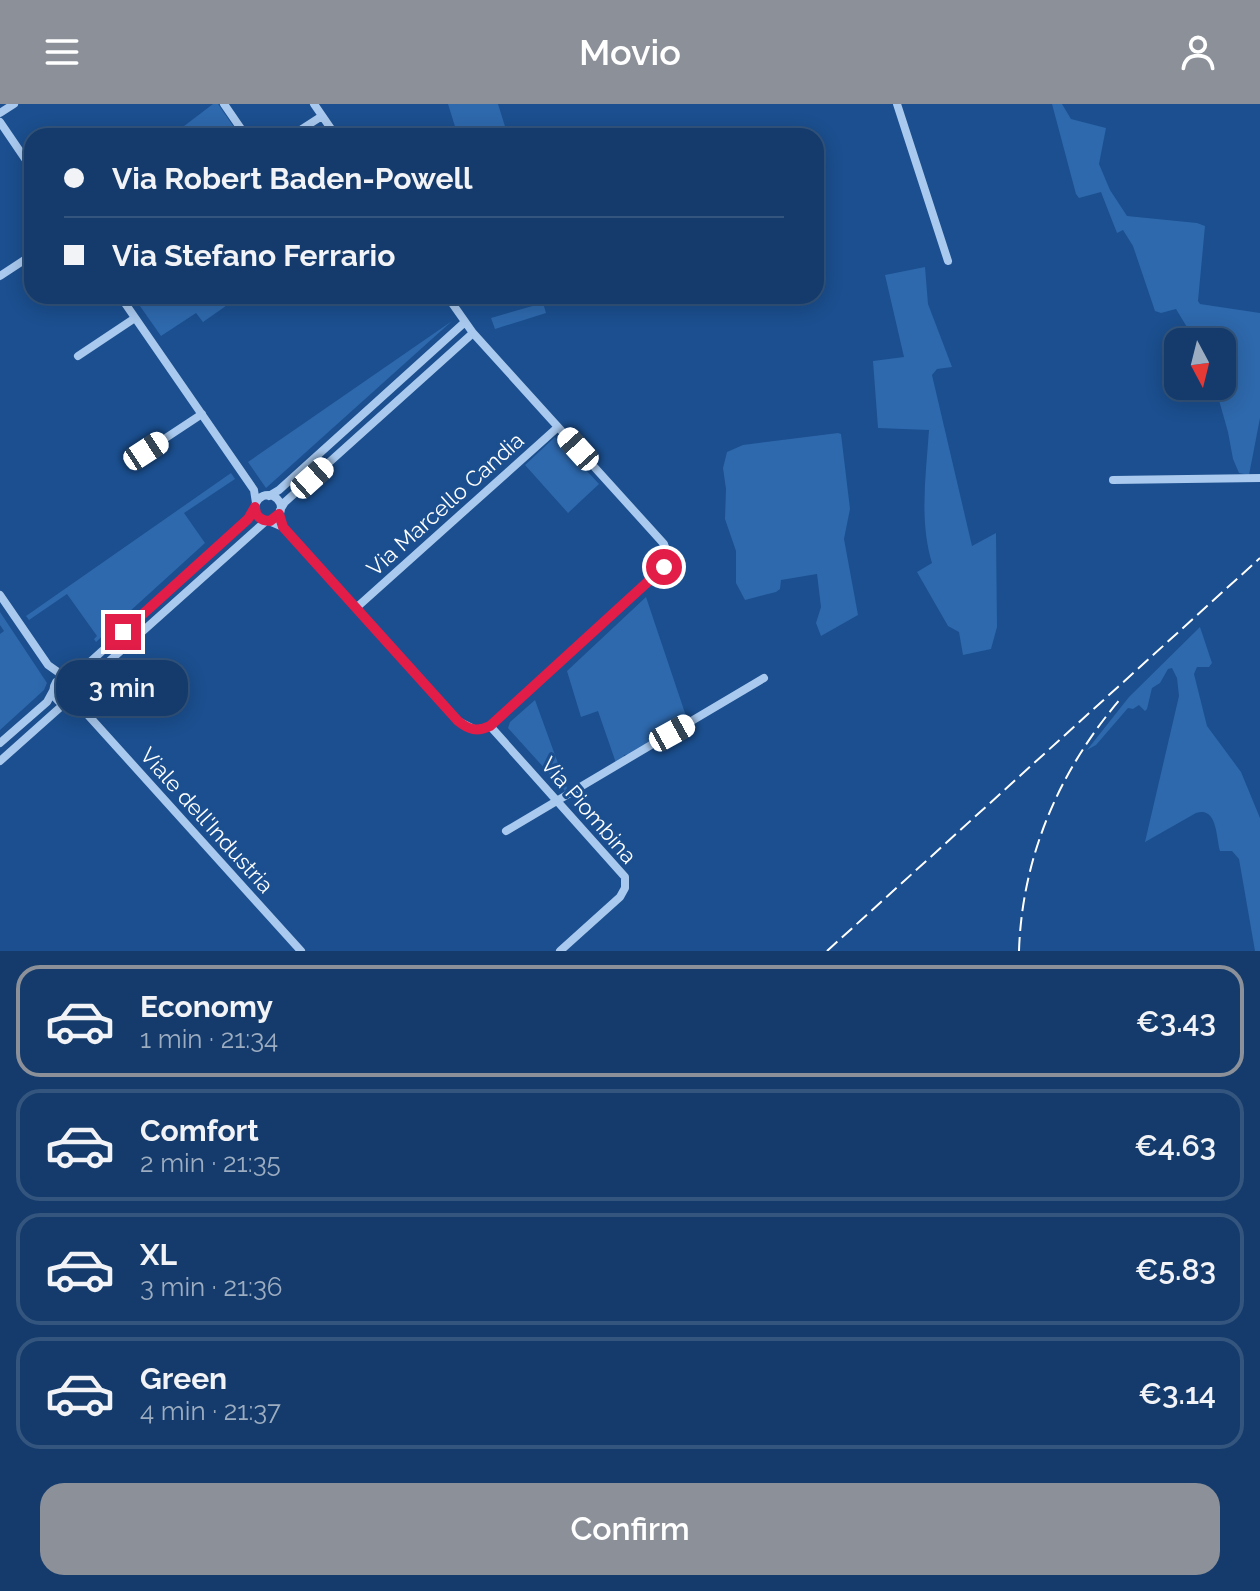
<!DOCTYPE html>
<html lang="en">
<head>
<meta charset="utf-8">
<style>
	:root { --surface:#143b6b; --page:#1d4271; --text:#f1f3f6; --muted:#9dadc1; --line:#33557e; --accent:#8c9099 }
	body { margin:0; font-family:Raleway,sans-serif; background:var(--page); color:var(--text); height:100vh; display:flex; flex-direction:column; font-size:30px; white-space:nowrap }
	* { box-sizing:border-box; margin:0 }
	p { font-size:26px; color:var(--muted) }
	.icon { flex:none; width:44px; height:44px; fill:none; stroke:currentColor; stroke-width:2; stroke-linecap:round; stroke-linejoin:round }
	.map { position:relative; height:847px; overflow:hidden }
	.drawer { display:flex; flex-direction:column; background:var(--surface); flex:1 }
	.drawer>* { flex:none }
	.hud { position:absolute; left:24px; top:24px; width:800px; height:176px; border-radius:24px; box-shadow:0 4px 20px #0003,0 0 0 2px var(--line); display:grid; align-content:center; height:176px; padding:0 40px; background:var(--surface) }
	.needle { width:52px; rotate:173deg }
	.fabs { position:absolute; left:1164px; top:224px; display:grid; gap:16px }
	.fabs a { display:grid; place-items:center; width:72px; height:72px; border-radius:16px; background:var(--surface); box-shadow:0 4px 20px #0003,0 0 0 2px var(--line); font-size:40px }
	.end { position:absolute; width:36px; height:36px; margin:-18px; border:10px solid #e11d48; background:#fff; box-shadow:0 0 0 4px #fff }
	.from { border-radius:50% }
	.bubble { position:absolute; height:56px; border-radius:24px; background:var(--surface); box-shadow:0 4px 20px #0003,0 0 0 2px var(--line); font-size:26px; font-weight:600; line-height:56px; text-align:center }
	.car { position:absolute; width:24px; height:48px; margin:-24px -12px; border-radius:10px; box-shadow:0 0 6px 2px #0007; background:linear-gradient(#fff 24%,#345 0 40%,#fff 0 76%,#345 0 86%,#fff 0) }
	.hud b { display:flex; align-items:center; gap:28px; height:76px; font-size:30px }
	.hud b+b { border-top:2px solid var(--line) }
	.hud i { width:20px; height:20px; background:var(--text) }
	ul { padding:14px 0 0; list-style:none }
	li { display:flex; align-items:center; gap:24px; height:112px; margin:0 16px 12px; padding:0 24px; border:4px solid var(--line); border-radius:24px }
	li div { flex:1 }
	li b { display:block; font-size:30px }
	li em { font-style:normal; font-weight:600 }
	li.on { border-color:var(--accent) }
	li>.icon { width:72px; height:72px; stroke-width:1.5 }
	.primary-button { display:flex; gap:16px; margin-top:auto; padding:16px 40px }
	.primary-button a { flex:1; height:92px; border-radius:24px; background:var(--accent); color:#fff; font-size:32px; font-weight:600; line-height:92px; text-align:center }
	header { display:flex; justify-content:space-between; align-items:center; height:104px; padding:0 40px; background:var(--accent); color:#fff; font-size:36px; font-weight:600 }
	.map>svg:first-child { display:block }
	.green { fill:#2e69ad }
	.lines { fill:none; stroke-linecap:round; stroke-linejoin:round }
	.minor { stroke:#a9c9ee; stroke-width:8 }
	.rail { stroke:#fff; stroke-width:2; stroke-dasharray:14 6; stroke-linecap:butt }
	.route { stroke:#e11d48; stroke-width:10 }
	.labels { text-anchor:middle; dominant-baseline:central; stroke-width:6; stroke-linejoin:round; paint-order:stroke }
	.street-label { font-size:22px; fill:#fff; stroke:#1b4f8f }
</style>
</head>
<body>
<header><svg class="icon" aria-label="menu" viewBox="0 0 24 24"><path d="M4 6h16M4 12h16M4 18h16"/></svg>Movio<svg class="icon" aria-label="person" viewBox="0 0 24 24"><circle cx="12" cy="8" r="4"/><path d="M4 21q1-7 8-7t8 7"/></svg></header>
<div class="map">
<svg width="1260" height="847" viewBox="0 0 1260 847">
	<rect width="100%" height="100%" fill="#1b4f8f"/>
	<path class="green" d="M213,0h5l22,32h-69z
		M448,0h50l10,32h-50z
		M1052,0h10l9,15 35,9 -7,36 11,26 17,26 70,7 8,3 -7,75 2,3 60,9v105l-11,57 -10,-2 -6,-14 -5,-27 -13,-46h7v-44h-26l-20,-33 -15,4 -6,-2 -22,-65 -10,-16 -6,3 -16,-41 -22,6 -3,-4z
		M925,163l3,37 24,63 -15,2 -5,6 40,171 24,-13 1,94 -6,22 -28,6 -4,-23 -11,-6 -31,-54 15,-9c-13,-43 -6,-88 -3,-133l-51,-2 -5,-67 31,-4 -19,-82z
		M133,192h107l-37,26 -7,-9 -35,23z
		M543,199l3,10 -51,16 -4,-11z
		M452,217l-186,167 -18,-26z
		M838,329l3,1 9,75 -6,30 14,76 -37,21 -5,-13 5,-16 -4,-33 -36,6 -1,9 -4,3 -31,8 -9,-17v-32l-11,-32 1,-30 -3,-21 4,-16 16,-7z
		M555,333l44,47 -31,29 -43,-48z
		M231,369l4,6 -51,34 21,30 -109,99 -2,-3 3,-3 -30,-42 -38,26 -3,-4z
		M646,493l41,122 -56,35 -7,1 -1,4 -7,4 -18,-52 -17,6 -14,-46z
		M0,508l47,71 -3,7 -44,40v-96l4,-3 -4,-6z
		M1200,523l12,36 -3,4h-12l-3,7 13,52 34,46 19,46v133h-5l-16,-92 -7,-8h-12c-4,-15 -3,-45 -24,-38l-51,29 34,-146 -2,-18 -5,-10 -4,1 -8,14 -8,5 -5,21 -2,2 -6,-6 -6,4 -5,-1 -32,37 -9,5 42,-53z
		M535,596l32,88 -2,3 -57,-63 2,-6z"/>
	<g class="lines">
		<path class="minor" d="M224,0l22,32
			M314,0l22,32
			M897,0l51,157
			M0,9l14,-9
			M0,18l32,47
			M291,32l31,-20
			M0,172l32,-21
			M120,192l134,194 2,13
			M78,252l57,-38
			M146,347l56,-37
			M1113,376l147,-2
			M255 404a13 13 0 1 1 26 0a13 13 0 1 1-26 0Z
			M269,392l10,-6 186,-168
			M280,406l5,-8 188,-169
			M269,417l14,6 175,194 18,9 14,-4 174,-159 4,-11 -4,-12 -191,-211 -26,-37
			M0,491l48,70 17,12
			M356,504l202,-181
			M67,573l12,-5 169,-153 7,-12
			M79,588l-1,-8 -11,-7 -11,5c-5,8 -3,16 5,21l13,-2 13,-20 179,-160
			M67,600l20,10 214,237
			M490,622l135,151v11l-5,9 -60,54
			M0,639l47,-41 6,-11
			M0,657l64,-57
			M506,727l258,-153"/>
		<path class="rail" d="M827,847l433,-393
			M1019,847c3,-95 41,-182 103,-254"/>
	</g>
	<g class="lines">
		<path class="route" d="M123,528l125,-113 7,-12c0,9 6,14 15,14l9,-7 4,13 175,194c11,9 19,11 32,5l174,-159"/>
	</g>
	<g class="labels">
		<g class="street-label">
			<text transform="translate(445 400) rotate(-42)">Via Marcello Candia</text>
			<text transform="translate(589 706) rotate(49)">Via Piombina</text>
			<text transform="translate(207 716) rotate(48)">Viale dell'Industria</text>
		</g>
	</g>
</svg>
<div class="fabs">
<a><svg class="needle" viewBox="-14 -14 28 28"><path d="M0-13l5 13h-10z" fill="#e53935"/><path d="M0 13l5-13h-10z" fill="#9dadc1"/></svg></a>
</div>
<i class="end from" style="left:664px;top:463px"></i>
<i class="end" style="left:123px;top:528px"></i>
<div class="bubble" style="left:56px;top:556px;width:132px">3 min</div>
<i class="car" style="left:578px;top:345px;rotate:318deg"></i>
<i class="car" style="left:146px;top:347px;rotate:57deg"></i>
<i class="car" style="left:312px;top:374px;rotate:48deg"></i>
<i class="car" style="left:672px;top:629px;rotate:61deg"></i>
<div class="hud">
<b><i class="from"></i>Via Robert Baden-Powell</b>
<b><i></i>Via Stefano Ferrario</b>
</div>
</div>
<section class="drawer">
<ul>
<li class="on"><svg class="icon" aria-label="car" viewBox="0 0 24 24"><path d="M5 17H2v-5l4-1 3-4h7l3 4 3 1v5h-3M9 17h6M6 11h13"/><circle cx="7" cy="17" r="2"/><circle cx="17" cy="17" r="2"/></svg><div><b>Economy</b><p>1 min · 21:34</p></div><em>€3.43</em></li>
<li><svg class="icon" aria-label="car" viewBox="0 0 24 24"><path d="M5 17H2v-5l4-1 3-4h7l3 4 3 1v5h-3M9 17h6M6 11h13"/><circle cx="7" cy="17" r="2"/><circle cx="17" cy="17" r="2"/></svg><div><b>Comfort</b><p>2 min · 21:35</p></div><em>€4.63</em></li>
<li><svg class="icon" aria-label="car" viewBox="0 0 24 24"><path d="M5 17H2v-5l4-1 3-4h7l3 4 3 1v5h-3M9 17h6M6 11h13"/><circle cx="7" cy="17" r="2"/><circle cx="17" cy="17" r="2"/></svg><div><b>XL</b><p>3 min · 21:36</p></div><em>€5.83</em></li>
<li><svg class="icon" aria-label="car" viewBox="0 0 24 24"><path d="M5 17H2v-5l4-1 3-4h7l3 4 3 1v5h-3M9 17h6M6 11h13"/><circle cx="7" cy="17" r="2"/><circle cx="17" cy="17" r="2"/></svg><div><b>Green</b><p>4 min · 21:37</p></div><em>€3.14</em></li>
</ul>
<div class="primary-button"><a>Confirm</a></div>
</section>
</body>
</html>
